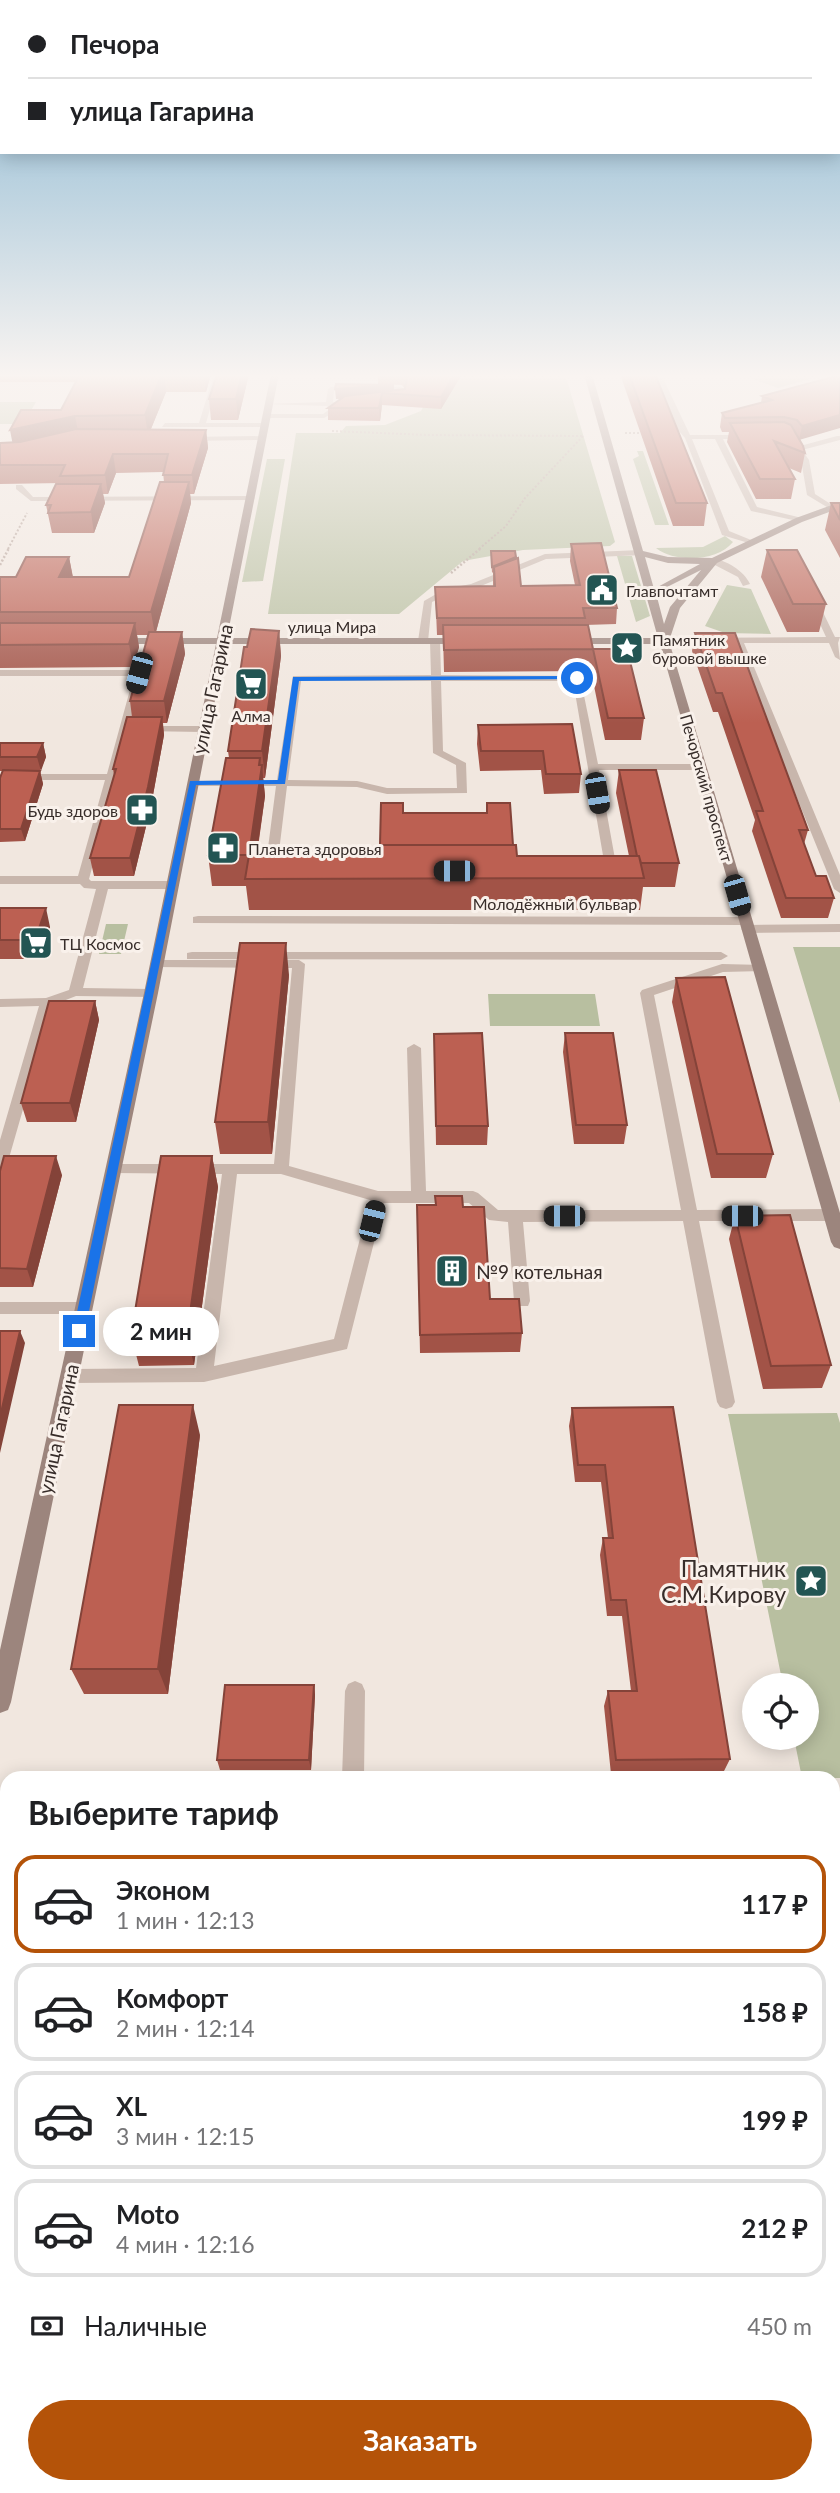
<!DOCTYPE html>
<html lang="ru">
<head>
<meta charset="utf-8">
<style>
	:root { --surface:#fff; --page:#f6f6f6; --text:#202124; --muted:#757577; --line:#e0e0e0; --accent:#b45309 }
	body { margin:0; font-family:Lato,sans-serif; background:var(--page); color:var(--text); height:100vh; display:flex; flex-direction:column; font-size:26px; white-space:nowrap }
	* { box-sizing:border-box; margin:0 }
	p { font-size:23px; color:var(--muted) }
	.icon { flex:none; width:38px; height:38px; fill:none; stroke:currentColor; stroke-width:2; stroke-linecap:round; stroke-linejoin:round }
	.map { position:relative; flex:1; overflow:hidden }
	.drawer { position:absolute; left:0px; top:1771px; width:840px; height:723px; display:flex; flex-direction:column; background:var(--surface); border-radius:21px 21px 0 0; box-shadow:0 4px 18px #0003 }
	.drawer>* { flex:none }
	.hud { position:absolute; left:0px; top:0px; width:840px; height:154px; box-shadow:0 4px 18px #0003; display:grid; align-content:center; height:154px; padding:0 28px; background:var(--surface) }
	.controls { position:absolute; left:742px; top:1673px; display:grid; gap:14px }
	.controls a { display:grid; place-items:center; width:77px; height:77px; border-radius:50%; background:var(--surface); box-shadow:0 4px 18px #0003; font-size:35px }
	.end { position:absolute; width:32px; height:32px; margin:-16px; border:9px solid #1a73e8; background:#fff; box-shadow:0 0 0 4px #fff }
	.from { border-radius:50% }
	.bubble { position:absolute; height:49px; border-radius:24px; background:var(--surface); box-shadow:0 4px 18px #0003; font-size:23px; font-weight:700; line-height:49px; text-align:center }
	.car { position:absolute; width:21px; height:42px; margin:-21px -10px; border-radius:9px; box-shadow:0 0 5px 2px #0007; background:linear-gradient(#222 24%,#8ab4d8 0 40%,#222 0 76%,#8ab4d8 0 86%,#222 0) }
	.hud b { display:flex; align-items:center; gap:24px; height:66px; font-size:26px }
	.hud b+b { border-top:2px solid var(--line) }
	.hud i { width:18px; height:18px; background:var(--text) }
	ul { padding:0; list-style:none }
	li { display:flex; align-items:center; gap:21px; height:98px; margin:0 14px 10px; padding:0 14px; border:4px solid var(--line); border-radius:21px }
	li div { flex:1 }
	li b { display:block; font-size:26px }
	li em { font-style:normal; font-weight:700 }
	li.selected { border-color:var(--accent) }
	li>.icon { width:63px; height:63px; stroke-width:1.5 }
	h2 { padding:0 28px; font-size:32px; line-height:84px }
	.pay { display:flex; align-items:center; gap:18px; height:77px; padding:0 28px; font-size:26px }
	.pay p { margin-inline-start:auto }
	.button { display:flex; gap:14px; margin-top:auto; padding:14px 28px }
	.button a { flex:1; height:80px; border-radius:42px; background:var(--accent); color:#fff; font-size:28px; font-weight:700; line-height:80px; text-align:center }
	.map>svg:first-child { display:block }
	.green { fill:#b8bfa0 }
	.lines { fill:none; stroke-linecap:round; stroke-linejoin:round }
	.path-far1 { stroke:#b4a096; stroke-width:2; stroke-dasharray:2 2; stroke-linecap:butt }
	.path { stroke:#b4a096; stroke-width:2.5; stroke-dasharray:2 2; stroke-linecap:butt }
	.lane { fill:#c8b6ac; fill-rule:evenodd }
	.street { fill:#c8b6ac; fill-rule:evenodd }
	.secondary { fill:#9c857d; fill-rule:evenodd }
	.wall { fill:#a25347 }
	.shaded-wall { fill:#844339 }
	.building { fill:#bc6052; stroke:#844339; stroke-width:2 }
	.route { fill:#1a73e8 }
	.labels { text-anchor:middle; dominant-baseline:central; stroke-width:6; stroke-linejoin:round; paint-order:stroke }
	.far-poi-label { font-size:16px; fill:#372d2a; stroke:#f9f1eb; text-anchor:start }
	.far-street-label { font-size:16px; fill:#372d2a; stroke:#f9f1eb }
	.street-label { font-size:19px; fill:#372d2a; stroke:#f9f1eb }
	.poi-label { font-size:19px; fill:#372d2a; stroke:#f9f1eb; text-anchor:start }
	.near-poi-label { font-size:23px; fill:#372d2a; stroke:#f9f1eb; text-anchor:end }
</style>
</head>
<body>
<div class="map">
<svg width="840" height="2493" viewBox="0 0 840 2493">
	<rect width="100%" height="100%" fill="#f1e7df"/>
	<path class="green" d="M441,374h124l50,168 -5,4 -87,4 -60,11 -64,53h-131l28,-181h44l6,-7 39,-1 36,-14z
		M759,374h68l-49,14 -31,-11z
		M0,402h36l-13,22h-23z
		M637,451h6l26,74h-14l-22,-66 6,-3z
		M267,459h18l-22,122 -21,1z
		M725,536l8,6c-16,20 -58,21 -77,6l47,-1z
		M617,556h15l18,60 -14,6z
		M727,585l24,4 20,45 -46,-1 -20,-7z
		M106,924h22l-7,30h-22z
		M793,947h47v156z
		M488,994h107l5,32h-110z
		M837,1413l3,10v355h-38l-8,-40h13v-53h-24l-55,-271z"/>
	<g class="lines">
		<path class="path-far1" d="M332,431l95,4 157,1
			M625,433h20
			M8,549l19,-36
			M479,549l27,-23 19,-28 58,-62"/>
		<path class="path" d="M0,565l9,-17
			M451,573l30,-25"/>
		<path class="lane" d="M214,374h6l-14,49h59l3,4h-106l3,-4h34z
			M655,374h6l29,61h61l-3,4h-25l34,68 45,11v4l-51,-11 -36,-72h-23l37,92 27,11 -4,2 -30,-9 -37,-97 -7,-8z
			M331,387h70l3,2 -1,10 -14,3v-2l8,-2v-7h-63l-1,11 24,2 -12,2 -21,12h-57l-4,-2 4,-2h56l7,-5 -3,-3 -61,-2 60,-2 2,-13z
			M266,436l-3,4 -78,1 -4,-2 4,-2z
			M837,436h3v4l-38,10 7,10 6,34 25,16v5l-33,-20 -6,-35 -12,-18 7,-2 4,6z
			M16,485h6l11,12 218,-1 4,2 -4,2 -220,1 -15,-12z
			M641,550l4,3 -1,2 -98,4 -70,29 -25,5 -19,9 -4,39 -5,3 -5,-3 6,-40 21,-12 26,-5 74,-30z
			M711,559c15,0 33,12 39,25l-7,2 -5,-9 -27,-14z
			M814,599l4,3 17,35h5l-2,6 2,17 -5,-3 -6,-14h-85l96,232v18l-6,-4 -100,-246 -70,1 -5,-3 5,-3 162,-1 -16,-35z
			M435,638l5,3 1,34 139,1 18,88h103l5,3 -5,3h-102l18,100 -6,4 -10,-1 -2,-3 6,-3 -32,-186h-132l2,70 23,12 1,30 -80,1 -30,-7 -70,-1 -10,82 4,3 -6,4 -8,-1 -2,-3 11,-85h-83l-4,-1v-4l88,-1 16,-104 138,-1 -1,-34zM301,681h130l2,72 23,12 1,23h-70l-30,-7 -69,-1z
			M0,670h139l5,3 -5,3h-139z
			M136,683l5,3 -52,193 2,2h82l6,4 -6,4h-65l-25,99 68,1 7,4 -7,4 -75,-1 -23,9 -46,160 -7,5v-30l39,-134 -39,1v-8l46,-1 23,-8 27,-101 -12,-1 -4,-4h-80v-8h78l27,-96h-105v-6h107l24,-88z
			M144,726h59l5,3 -5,3 -63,-1v-4z
			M840,924v8l-93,1 -6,-4 6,-4z
			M157,960h142l6,4 -16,202 89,25h33l-4,-143 7,-4 7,4 5,143h47l5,2 20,17h183l-41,-217 2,-3 80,-26 41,1v6l-40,1 -69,23 43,215 135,-1 8,6 -8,6h-133l36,181 -3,5 -6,2 -6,-2 -3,-5 -34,-181 -160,1 7,79 -2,5h-12l-2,-5 -6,-79 -19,-2 -20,-17h-85l-37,146 -143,33 -134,1 -6,-2 -3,-5 3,-5 6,-2 126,-1 26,-194 -109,-1 -7,-5 2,-4h166l18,-196 -140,-1v-6zM237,1174h44l89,26 -36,139 -120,27z
			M0,1302h83l6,1 2,5 -2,5 -6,1h-83z
			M355,1681l7,3 3,7 -1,87h-22l3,-87 3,-7z"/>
		<path class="street" d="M198,916l546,1 7,4 -7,4 -551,-2v-6z
			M192,952h529l7,4 -7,4 -534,-1v-6z
			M833,1822h7v24h-7z
			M0,1829h7v24h-7z"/>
		<path class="secondary" d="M271,374h8l-52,264h238l5,3 -5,3h-239l-68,349 -147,709 -3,8 -8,3v-63l144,-657 72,-349h-100l-5,-3 5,-3h101z
			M584,374h8l51,177 25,6 44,1 84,-40 44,-16v6l-38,14 -85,41 -37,45 -11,33 171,572v36l-6,-2 -3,-5 -171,-598h-90l-5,-3 5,-3h88zM645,557l23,6 32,1 -46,25zM701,570l-31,37 -6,17 -7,-27 12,-11z"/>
	</g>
	<path class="wall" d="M0,374h211l-5,18h-40l-15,37 55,1 2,18 -14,46h-4l1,9 -35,129h26l3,22 -18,69h-4l1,12 -13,71 -17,70h-40l-4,-18 24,-83 -1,-6 19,-52 -2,-16 18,-66h-11l2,12 -6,20 -133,1v-91h16l53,-20 4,20h56l35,-95 -1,-10 -47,1 -8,21h-5l2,9 -11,30h-42l-6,-28 16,-22 -62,1v-41h12l49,-33 15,-28h-76z
		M249,374l-11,46h-27l-2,-21z
		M378,374h84l-21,35 -59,-4 -2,16 -52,-1v-12l14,-9h-6l58,-14v5l11,-1 -3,-4 -24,-1z
		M620,374h35l52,129 -3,23h-31z
		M840,375l-40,65 5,13 -4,20 -12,-5 6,11 -4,20h-35l-29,-57 2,-10h-7l-2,-5 2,-14 39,-10 1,-7z
		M831,503h9v55l-15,-28z
		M571,544l46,64 -1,16 -31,1 8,24 51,69 -3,22h-36l-14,-69 -147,1 -1,-37h-6l-2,-48 58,-1v-14l-1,1 -1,-22 30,35 54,-1 -5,-24z
		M767,550l59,54 -7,28h-32l-26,-55z
		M279,631l2,25 -16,122h-2l2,18 -8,59h122l1,-10 23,-32h83l1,-10 26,42 4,11h112l-13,-63 3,-23 60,93 -4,24h-32l-3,23h-391l-3,-24h-34l-4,-31 21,-97 -1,-7 19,-104z
		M695,633l113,197 -4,14 12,32 18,22 -6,20h-47l-29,-87 3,-11 -37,-108h-5l-21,-61z
		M572,724l9,50 -2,19 -35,1 -3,-24 -61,1 -3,-27 1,-19z
		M0,743h43l3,14 -6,14 3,13 -18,57 -25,1v-64l3,-7h-3z
		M0,908l50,19 -10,32h-40z
		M289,975l-17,179h-52l-5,-32z
		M676,978l97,176 -7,24h-55l-39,-176z
		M95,1001l4,19 -23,102h-49l-6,-19z
		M565,1033l62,92 -3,19h-50l-11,-92z
		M434,1034l54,92 -1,19h-51z
		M212,1156l6,31 -24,178 -55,1 -8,-31z
		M0,1171l62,4 -29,112h-33z
		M417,1205l46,2 27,92 32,34 -2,19 -100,1z
		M735,1216l96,149 -9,23 -59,1 -34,-150z
		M673,1407l57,352 -7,14 -112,1 -7,-68 4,-15h23l-9,-75h-15l-7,-61 3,-17h5l-7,-56h-26l-6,-56 3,-18z
		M200,1435l-32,259h-84l-13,-25z
		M314,1685l1,10 -4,75h-91l-3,-10z
		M7,2028v55l-7,1v-38z"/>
	<path class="shaded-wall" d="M162,374h2l2,18 -18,44 -3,-21z
		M204,374h7l-5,18z
		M242,374h7l-11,46 -2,-21z
		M455,374h7l-21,35v-12z
		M394,385v9l-12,-1v12l-2,16 -1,-13 3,-12 -46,3 -1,-10z
		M840,415v13l-41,12 3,-14z
		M75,416l4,21 -65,14 -4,-21z
		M206,430l2,18 -14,46 -2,-19z
		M113,454l3,19 -8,21 -3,-19z
		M189,482l2,21 -36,132 -4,-23z
		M101,484l4,19 -11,30 -3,-21z
		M69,557l4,22 -14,-2z
		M135,623l4,24 -6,20 -4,-23z
		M279,631l2,25 -16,122 -3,-27z
		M182,632l3,22 -18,69 -3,-22z
		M162,717l2,18 -13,71 -17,70 -4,-18z
		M43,743l3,14 -5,14 -4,-14z
		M260,758l1,13 1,-6 3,31 -12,83 -4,-24z
		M40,771l3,13 -18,57 -4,-12z
		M46,908l4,19 -10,32 -5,-19z
		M286,943l3,32 -17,179 -4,-32z
		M95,1001l4,19 -23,102 -6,-19z
		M56,1156l6,19 -29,112 -6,-18z
		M212,1156l6,31 -24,178 -7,-30z
		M20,1331l5,12 -25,110v-36z
		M193,1405l7,30 -32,259 -10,-25z
		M314,1685l1,10 -4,75 -2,-10z"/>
	<path class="building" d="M80,374h82l-17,41 -70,1 -65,14 11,-20h40z
		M217,374h25l-6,25h-27z
		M403,374h52l-14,23 -59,-4 -3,15h-51l17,-12 60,-7 2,-12z
		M629,374h26l52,129h-31z
		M840,375v40l-38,11 -5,-6 -13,-3 -59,1 -3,-5 50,-13 -10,-4z
		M336,384l58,1 -59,4z
		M784,422l7,3 12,21 2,7 -31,-12 21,38h-35l-30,-56z
		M76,429l130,1 -14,45h-29l5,-21h-55l-8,21 -45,1 5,-11h-65v-22l20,-1z
		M160,482h29l-38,130h-151v-35h16l10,-20h43l-10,20h70z
		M56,484h45l-10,28 -43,1 3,-8h-5z
		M831,503h9v17z
		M601,543l16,65h-34l2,10h-148l-2,-31 60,-1 -1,-19 24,-9 3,28 59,-1 -9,-41z
		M767,550h30l29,54h-33z
		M491,551h24l1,6 -24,10z
		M0,623h135l-6,21 -129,1z
		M443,625h145l5,24 -149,1z
		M251,629l28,2 -17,120h-34l16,-104h3z
		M149,632h33l-18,69h-34z
		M695,633h40l73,197h-9l17,46h10l8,22h-48l-30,-87h7l-41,-118h-6z
		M593,649h34l17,69h-36z
		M127,717h35l-14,70 -18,71h-40l26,-89h-3z
		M572,724l9,50h-35l-3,-23h-62l-3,-26z
		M0,743h43l-6,14h-37z
		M226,758h34l-1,7h3l-13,90h-41z
		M3,770l37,1 -19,58h-21v-51z
		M619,770h37l23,93h-38l-2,-7h-2z
		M381,803h22v10h84v-10h23l3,42h-133z
		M379,845h137l1,11h122l5,22 -399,1 4,-24h130z
		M0,908h46l-11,32h-35z
		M240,943h46l-18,179h-53z
		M725,977l48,177h-56l-41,-176z
		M49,1001h46l-25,102h-49z
		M482,1033l6,93h-52l-2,-92z
		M565,1033h48l14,92h-51z
		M4,1156h52l-29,113 -27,-1v-97z
		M161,1156h51l-25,179h-56z
		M435,1196h27l1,11h21l6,92h29l3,34 -102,2 -3,-130h19z
		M790,1215l41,150 -60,1 -36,-150z
		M0,1331h20l-20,86z
		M119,1405h74l-35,264h-87z
		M673,1407l57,352 -114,1 -8,-69h29l-11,-91h-15l-8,-62h10l-8,-73h-27l-6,-57z
		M225,1685h89l-5,75h-92z
		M3,2028h4v53h-7v-35z"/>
	<linearGradient id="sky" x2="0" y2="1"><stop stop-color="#7eb1cf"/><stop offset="0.52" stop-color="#f9f4f1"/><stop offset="1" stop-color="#f9f4f1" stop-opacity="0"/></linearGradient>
	<rect width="840" height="723" fill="url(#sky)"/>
	<path class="route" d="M577,676l2,3 -280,2 -14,103 -89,1 -111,546 -2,3h-8l-2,-3 117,-550 88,-1 15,-103z"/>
	<defs>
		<symbol id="civic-square" viewBox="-11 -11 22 22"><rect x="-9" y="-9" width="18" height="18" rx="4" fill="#235553" stroke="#f9f1eb"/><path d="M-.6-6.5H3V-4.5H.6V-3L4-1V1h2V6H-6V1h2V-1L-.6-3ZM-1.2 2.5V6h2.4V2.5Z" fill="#fff"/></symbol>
		<symbol id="sight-square" viewBox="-11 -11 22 22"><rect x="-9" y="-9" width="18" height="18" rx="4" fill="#235553" stroke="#f9f1eb"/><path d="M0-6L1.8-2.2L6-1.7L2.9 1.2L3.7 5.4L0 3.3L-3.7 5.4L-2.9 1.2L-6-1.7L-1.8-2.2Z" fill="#fff"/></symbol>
		<symbol id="supermarket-square" viewBox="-11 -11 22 22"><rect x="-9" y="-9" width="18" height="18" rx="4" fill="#235553" stroke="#f9f1eb"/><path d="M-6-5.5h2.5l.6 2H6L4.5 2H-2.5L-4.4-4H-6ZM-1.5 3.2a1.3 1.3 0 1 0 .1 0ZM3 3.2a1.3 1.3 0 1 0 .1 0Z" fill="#fff"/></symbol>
		<symbol id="pharmacy-square" viewBox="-11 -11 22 22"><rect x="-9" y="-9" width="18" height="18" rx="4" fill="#235553" stroke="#f9f1eb"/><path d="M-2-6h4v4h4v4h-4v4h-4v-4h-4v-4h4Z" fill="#fff"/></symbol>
		<symbol id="building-square" viewBox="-11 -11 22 22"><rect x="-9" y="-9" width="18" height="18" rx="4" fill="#235553" stroke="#f9f1eb"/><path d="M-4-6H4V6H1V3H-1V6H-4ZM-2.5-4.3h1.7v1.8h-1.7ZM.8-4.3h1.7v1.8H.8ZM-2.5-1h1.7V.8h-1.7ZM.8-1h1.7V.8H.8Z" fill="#fff"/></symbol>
	</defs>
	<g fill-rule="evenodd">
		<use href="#civic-square" x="583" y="571" width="38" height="38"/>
		<use href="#sight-square" x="608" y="629" width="38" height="38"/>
		<use href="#supermarket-square" x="232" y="665" width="38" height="38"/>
		<use href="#pharmacy-square" x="123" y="791" width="38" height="38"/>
		<use href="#pharmacy-square" x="204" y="829" width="38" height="38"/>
		<use href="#supermarket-square" x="17" y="924" width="38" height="38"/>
		<use href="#building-square" x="433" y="1252" width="38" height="38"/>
		<use href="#sight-square" x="792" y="1562" width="38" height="38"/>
	</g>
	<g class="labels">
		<g class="far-poi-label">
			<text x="626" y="590">Главпочтамт</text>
			<text x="652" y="639">Памятник<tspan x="652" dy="18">буровой вышке</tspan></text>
			<text x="251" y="715" text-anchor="middle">Алма</text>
			<text x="118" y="810" text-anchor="end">Будь здоров</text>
			<text x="248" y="848">Планета здоровья</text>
			<text x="60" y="943">ТЦ Космос</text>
		</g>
		<g class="far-street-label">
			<text x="332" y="626">улица Мира</text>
			<text transform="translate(707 788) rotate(74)">Печорский проспект</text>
			<text x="555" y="903">Молодёжный бульвар</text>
		</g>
		<g class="street-label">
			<text transform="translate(212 689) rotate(-78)">улица Гагарина</text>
			<text transform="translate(58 1429) rotate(-78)">улица Гагарина</text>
		</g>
		<g class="poi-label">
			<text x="476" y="1271">№9 котельная</text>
		</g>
		<g class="near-poi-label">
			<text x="786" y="1568">Памятник<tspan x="786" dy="26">С.М.Кирову</tspan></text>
		</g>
	</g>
</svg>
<div class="controls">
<a><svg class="icon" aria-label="locate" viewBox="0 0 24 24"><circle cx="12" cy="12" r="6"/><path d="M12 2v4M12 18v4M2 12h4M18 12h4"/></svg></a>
</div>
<i class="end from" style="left:577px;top:678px"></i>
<i class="end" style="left:79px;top:1331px"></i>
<div class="bubble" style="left:103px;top:1307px;width:116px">2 мин</div>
<i class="car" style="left:139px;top:673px;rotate:195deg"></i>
<i class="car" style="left:597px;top:793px;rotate:170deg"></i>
<i class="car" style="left:454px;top:871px;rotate:270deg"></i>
<i class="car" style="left:737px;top:895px;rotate:164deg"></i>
<i class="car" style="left:564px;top:1216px;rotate:270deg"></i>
<i class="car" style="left:742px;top:1216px;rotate:270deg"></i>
<i class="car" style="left:372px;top:1221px;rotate:14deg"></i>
<div class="hud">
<b><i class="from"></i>Печора</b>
<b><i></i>улица Гагарина</b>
</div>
<section class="drawer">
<h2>Выберите тариф</h2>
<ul>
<li class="selected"><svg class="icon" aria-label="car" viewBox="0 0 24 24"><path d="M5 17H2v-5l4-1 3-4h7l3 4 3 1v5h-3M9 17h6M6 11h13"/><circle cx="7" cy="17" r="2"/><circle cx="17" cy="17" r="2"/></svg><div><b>Эконом</b><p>1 мин · 12:13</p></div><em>117 ₽</em></li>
<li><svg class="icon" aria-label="car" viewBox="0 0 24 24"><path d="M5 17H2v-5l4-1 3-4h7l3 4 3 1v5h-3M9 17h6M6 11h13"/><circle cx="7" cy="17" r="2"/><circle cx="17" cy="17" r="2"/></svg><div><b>Комфорт</b><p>2 мин · 12:14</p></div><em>158 ₽</em></li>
<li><svg class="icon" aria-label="car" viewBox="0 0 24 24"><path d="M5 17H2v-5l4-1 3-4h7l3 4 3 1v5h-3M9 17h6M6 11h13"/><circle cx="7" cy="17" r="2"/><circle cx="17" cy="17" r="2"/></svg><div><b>XL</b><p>3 мин · 12:15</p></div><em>199 ₽</em></li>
<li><svg class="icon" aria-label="car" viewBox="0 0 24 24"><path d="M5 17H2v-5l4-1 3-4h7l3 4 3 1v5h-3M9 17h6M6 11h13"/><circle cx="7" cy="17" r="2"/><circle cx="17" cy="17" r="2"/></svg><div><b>Moto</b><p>4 мин · 12:16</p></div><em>212 ₽</em></li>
</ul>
<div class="pay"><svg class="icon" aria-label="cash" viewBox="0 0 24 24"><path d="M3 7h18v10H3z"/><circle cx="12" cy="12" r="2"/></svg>Наличные<p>450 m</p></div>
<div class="button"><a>Заказать</a></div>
</section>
</div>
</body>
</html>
